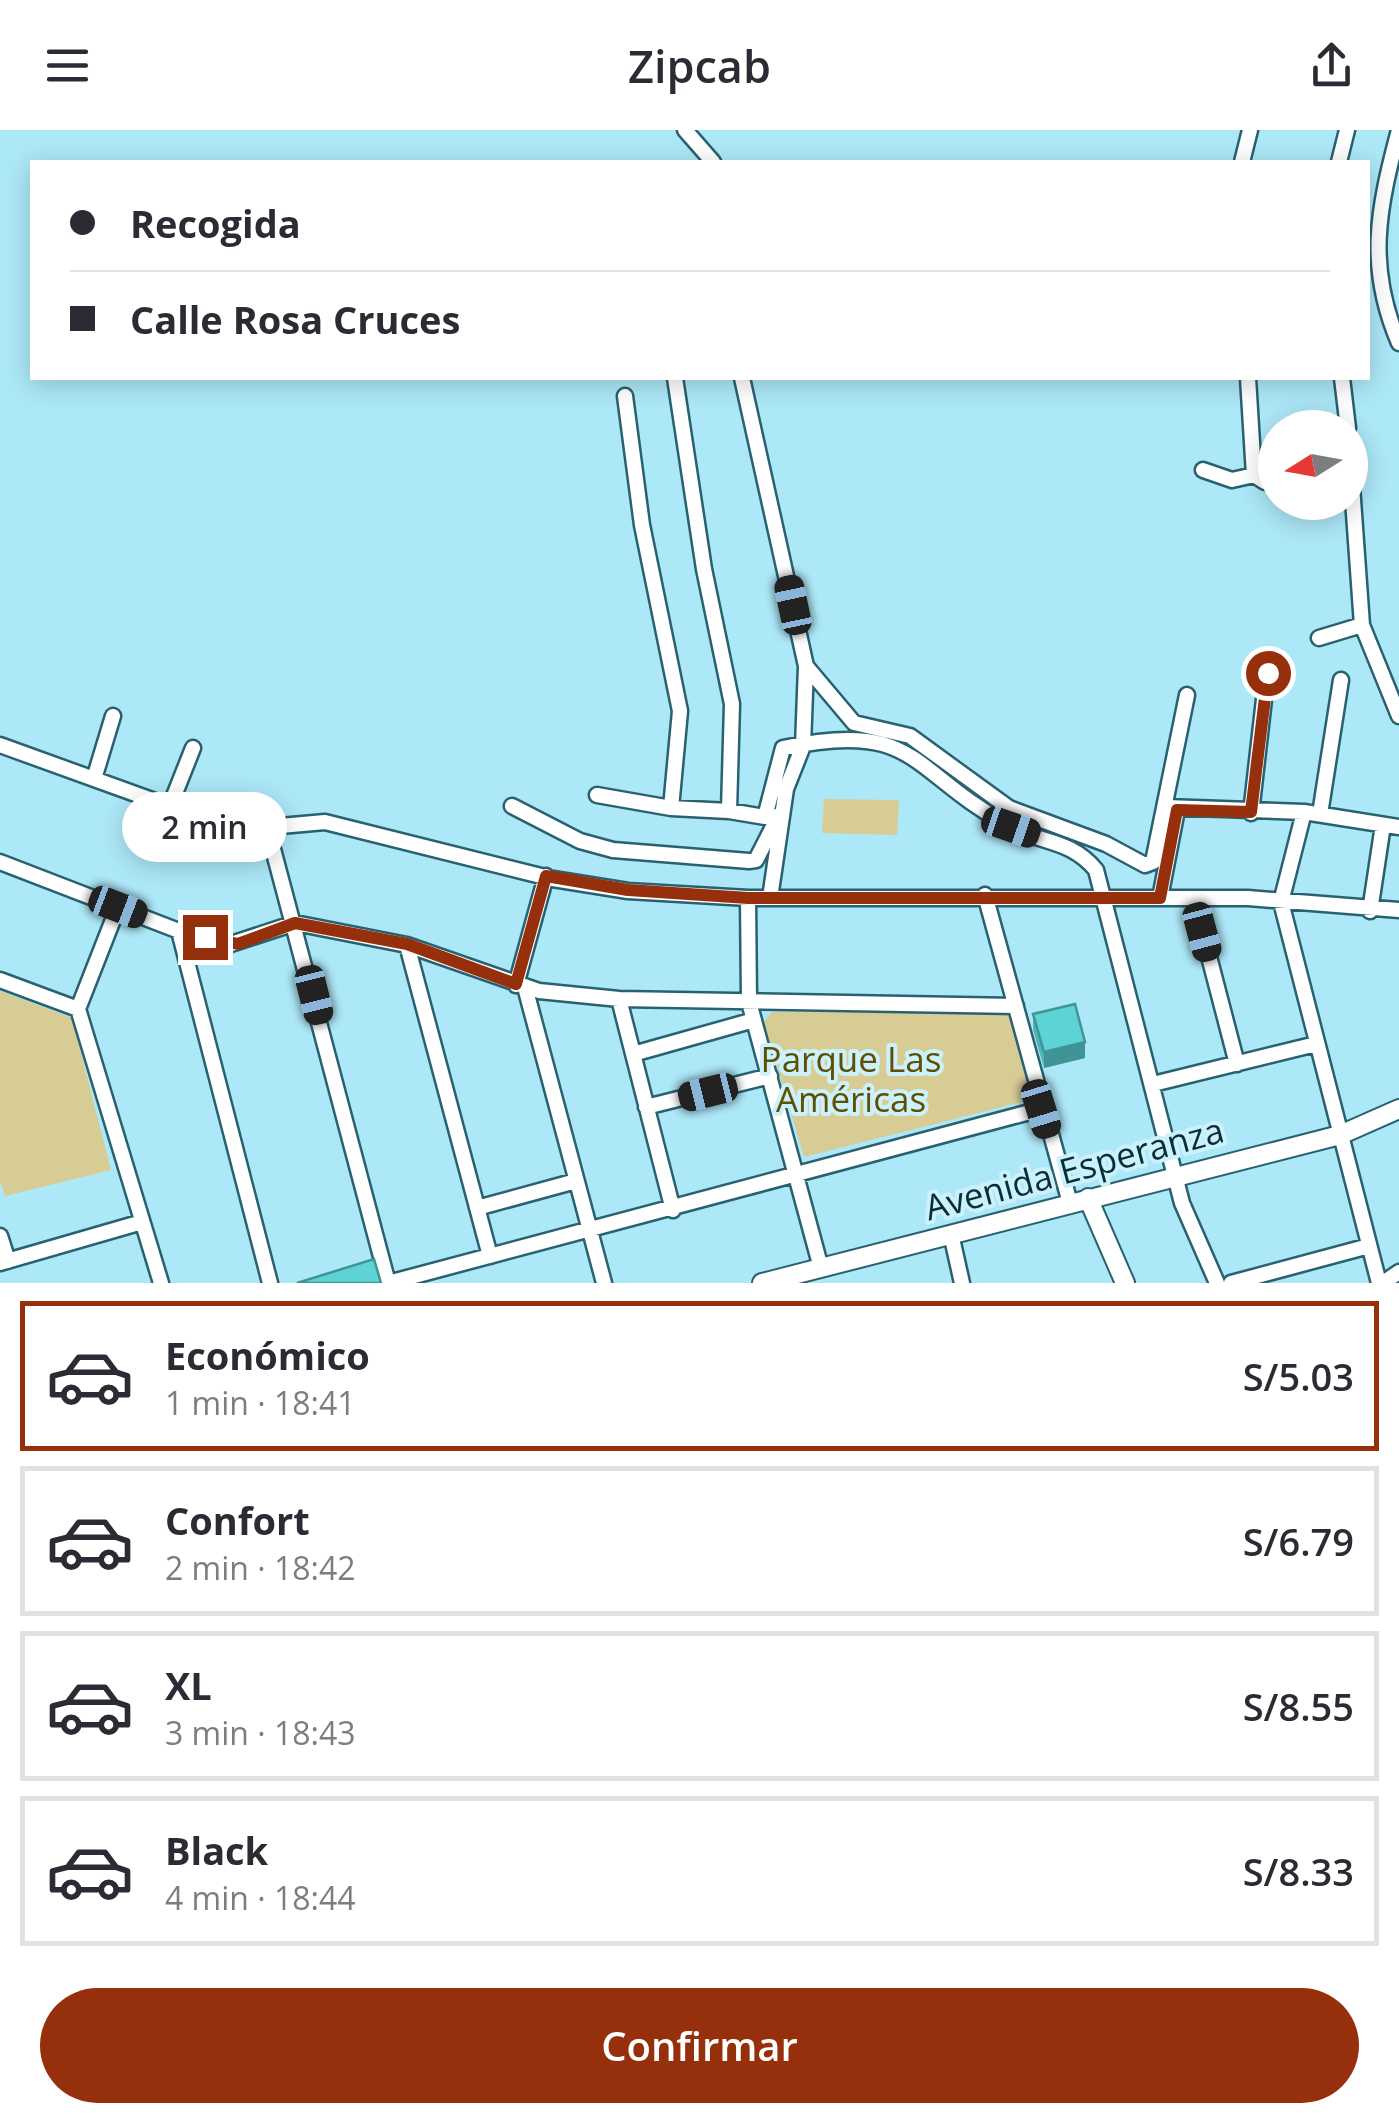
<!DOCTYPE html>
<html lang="es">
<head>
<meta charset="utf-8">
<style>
	:root { --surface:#fff; --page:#f7f7f7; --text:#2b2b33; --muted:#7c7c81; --line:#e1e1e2; --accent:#96300c }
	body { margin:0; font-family:"Open Sans",sans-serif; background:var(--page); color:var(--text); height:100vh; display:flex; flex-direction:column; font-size:38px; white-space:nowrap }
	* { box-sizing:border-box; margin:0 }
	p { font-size:32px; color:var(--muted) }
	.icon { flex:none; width:55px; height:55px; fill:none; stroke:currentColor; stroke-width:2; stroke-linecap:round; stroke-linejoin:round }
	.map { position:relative; height:1153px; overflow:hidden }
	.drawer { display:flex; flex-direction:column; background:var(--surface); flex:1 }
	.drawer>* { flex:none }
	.banner { position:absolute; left:30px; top:30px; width:1340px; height:220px; border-radius:0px; box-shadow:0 5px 25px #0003; display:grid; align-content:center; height:220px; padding:0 40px; background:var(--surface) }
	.needle { width:65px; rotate:259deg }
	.buttons { position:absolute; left:1258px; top:280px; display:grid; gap:20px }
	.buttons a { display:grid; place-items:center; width:110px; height:110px; border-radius:50%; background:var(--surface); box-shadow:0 5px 25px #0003; font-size:50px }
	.end { position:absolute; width:45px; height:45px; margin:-22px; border:12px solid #96300c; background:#fff; box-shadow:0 0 0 5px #fff }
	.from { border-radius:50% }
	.bubble { position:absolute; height:70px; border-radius:35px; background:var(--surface); box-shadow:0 5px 25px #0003; font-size:32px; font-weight:600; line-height:70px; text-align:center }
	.car { position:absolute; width:30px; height:60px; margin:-30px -15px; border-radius:12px; box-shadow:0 0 8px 2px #0007; background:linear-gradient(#222 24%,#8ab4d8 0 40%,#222 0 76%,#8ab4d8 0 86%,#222 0) }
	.banner b { display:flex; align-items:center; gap:35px; height:95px; font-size:38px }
	.banner b+b { border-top:2px solid var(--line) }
	.banner i { width:25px; height:25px; background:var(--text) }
	ul { padding:18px 0 0; list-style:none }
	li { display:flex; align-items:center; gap:30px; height:150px; margin:0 20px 15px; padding:0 20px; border:5px solid var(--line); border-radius:0px }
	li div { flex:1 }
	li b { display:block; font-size:38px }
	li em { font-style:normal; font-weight:600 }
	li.current { border-color:var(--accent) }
	li>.icon { width:90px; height:90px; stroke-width:1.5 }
	.action { display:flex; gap:20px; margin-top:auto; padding:20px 40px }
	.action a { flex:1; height:115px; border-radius:60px; background:var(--accent); color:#fff; font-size:40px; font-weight:600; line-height:115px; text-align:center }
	header { display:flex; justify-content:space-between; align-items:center; height:130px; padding:0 40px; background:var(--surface); font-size:45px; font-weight:600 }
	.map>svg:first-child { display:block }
	.green { fill:#d8cc95 }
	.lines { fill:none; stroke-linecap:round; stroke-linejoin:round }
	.minor-casing { stroke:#296170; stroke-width:19 }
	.tertiary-casing { stroke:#296170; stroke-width:22 }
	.minor { stroke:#fff; stroke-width:14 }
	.tertiary { stroke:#fff; stroke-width:18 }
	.wall { fill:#50b5b7 }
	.shaded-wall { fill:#419495 }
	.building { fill:#5dd3d5; stroke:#419495; stroke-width:2.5 }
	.route { stroke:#96300c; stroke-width:12 }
	.labels { text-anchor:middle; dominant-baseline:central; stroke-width:8; stroke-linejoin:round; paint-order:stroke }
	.park-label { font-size:35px; fill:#5e4f01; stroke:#cbf1fc }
	.street-label { font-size:35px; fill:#092d35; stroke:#cbf1fc }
</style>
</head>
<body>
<header><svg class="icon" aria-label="menu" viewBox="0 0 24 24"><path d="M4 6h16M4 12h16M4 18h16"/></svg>Zipcab<svg class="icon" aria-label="share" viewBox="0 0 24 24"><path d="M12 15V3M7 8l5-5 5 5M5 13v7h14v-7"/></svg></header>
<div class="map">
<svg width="1399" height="1153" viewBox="0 0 1399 1153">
	<rect width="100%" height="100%" fill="#ade8f8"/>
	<path class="green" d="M824,669l75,1 -2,35 -75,-2z
		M0,861l72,27 39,152 -106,26 -5,-15z
		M772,882l240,1 22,86 -230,58 -40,-135z"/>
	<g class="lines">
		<defs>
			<path id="minor" d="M685,0l28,32
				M1399,0c-21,79 -33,136 0,213
				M1242,32l8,-32
				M1339,32l8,-32
				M675,248l29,191 28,135 -3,107 36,6 18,-69c134,-29 126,23 226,78 33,18 61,13 87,44l86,333 35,80
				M742,248l64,288 -3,80 -17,43 -16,109
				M1248,248l6,97 11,7 10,-1
				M1342,248l6,50
				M625,266l17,129 38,186 -9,97
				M1350,328l12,167 37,91
				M1203,340l29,10 22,-5
				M1319,508l43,-13
				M806,536l48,57 56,13 99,72 97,36 39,21 8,-3 34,-167
				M0,615l213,77 56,12
				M94,649l19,-63
				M597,665l74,13 58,3
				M170,676l23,-58
				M512,676l68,35 33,9 136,11 7,-1 23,-45
				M1166,677l138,5 95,15
				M1304,682l-23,90 98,381
				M1251,683l16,-140
				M1320,684l21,-134
				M269,704v-7l56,-5 228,57 75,12 120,7h500l151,12
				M269,704l119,449
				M0,732l179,69 52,13 64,-21 112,22 132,46 80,8 397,7
				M985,765l85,308
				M748,768l1,104 72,266
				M1160,768l17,-88
				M1194,769l43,165
				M118,777l-40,102 83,274
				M1370,781l13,-86
				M179,801l91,352
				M407,815l83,311
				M0,850l78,29
				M516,855l30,-109
				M525,857l79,296
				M619,869l54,211
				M633,924l121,-34
				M1153,954l163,-40
				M646,977l124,-31
				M477,1078l99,-27
				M951,1104l11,49
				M0,1106l8,25
				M0,1133l142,-41
				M388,1153l653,-174
				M1231,1153l138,-37
				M1383,1153l16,-11"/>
			<path id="tertiary" d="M1088,1068l37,85
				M762,1153l578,-148 59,-26"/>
		</defs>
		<use href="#minor" class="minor-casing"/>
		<use href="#tertiary" class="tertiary-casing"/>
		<use href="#minor" class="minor"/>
		<use href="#tertiary" class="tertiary"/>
	</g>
	<path class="wall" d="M1033,884l52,44 -41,10 -11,-38z"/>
	<path class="shaded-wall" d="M1085,912v16l-41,10v-16z"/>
	<path class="building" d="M1075,874l10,38 -41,10 -11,-38z
		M374,1129l7,24h-84z"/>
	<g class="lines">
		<path class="route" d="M205,807l33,7 57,-21 112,21 109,40 30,-108 82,14 120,8h412l17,-88 74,2 17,-139"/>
	</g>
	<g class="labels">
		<g class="park-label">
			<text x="851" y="928">Parque Las<tspan x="851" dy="40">Américas</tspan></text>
		</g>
		<g class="street-label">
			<text transform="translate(1074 1038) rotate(-15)">Avenida Esperanza</text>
		</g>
	</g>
</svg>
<div class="buttons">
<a><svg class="needle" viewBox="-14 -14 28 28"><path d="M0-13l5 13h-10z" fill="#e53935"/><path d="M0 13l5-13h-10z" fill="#7c7c81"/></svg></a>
</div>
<i class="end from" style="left:1268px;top:543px"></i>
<i class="end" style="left:205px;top:807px"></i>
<div class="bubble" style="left:122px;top:662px;width:165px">2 min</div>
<i class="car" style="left:793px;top:475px;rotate:348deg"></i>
<i class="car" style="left:1011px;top:697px;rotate:109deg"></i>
<i class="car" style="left:118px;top:777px;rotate:111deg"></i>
<i class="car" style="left:1202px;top:802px;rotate:165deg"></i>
<i class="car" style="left:314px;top:865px;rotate:166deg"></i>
<i class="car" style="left:708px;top:962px;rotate:256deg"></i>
<i class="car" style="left:1041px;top:979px;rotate:163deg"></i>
<div class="banner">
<b><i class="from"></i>Recogida</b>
<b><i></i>Calle Rosa Cruces</b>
</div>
</div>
<section class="drawer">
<ul>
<li class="current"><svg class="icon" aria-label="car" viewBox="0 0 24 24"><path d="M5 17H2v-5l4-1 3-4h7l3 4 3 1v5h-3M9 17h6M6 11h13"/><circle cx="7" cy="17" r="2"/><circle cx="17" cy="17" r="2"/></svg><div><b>Económico</b><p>1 min · 18:41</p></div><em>S/5.03</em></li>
<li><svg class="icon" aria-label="car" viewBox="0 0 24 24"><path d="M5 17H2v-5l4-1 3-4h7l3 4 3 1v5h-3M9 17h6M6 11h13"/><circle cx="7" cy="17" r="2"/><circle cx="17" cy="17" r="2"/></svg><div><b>Confort</b><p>2 min · 18:42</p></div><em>S/6.79</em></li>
<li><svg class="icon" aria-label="car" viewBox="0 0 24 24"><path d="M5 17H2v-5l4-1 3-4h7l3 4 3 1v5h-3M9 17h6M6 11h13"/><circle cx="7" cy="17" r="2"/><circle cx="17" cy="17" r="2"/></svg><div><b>XL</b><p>3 min · 18:43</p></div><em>S/8.55</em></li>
<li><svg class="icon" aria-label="car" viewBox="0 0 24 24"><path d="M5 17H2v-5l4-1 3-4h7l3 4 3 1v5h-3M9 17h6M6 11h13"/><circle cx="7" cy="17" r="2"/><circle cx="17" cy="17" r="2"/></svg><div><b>Black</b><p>4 min · 18:44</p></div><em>S/8.33</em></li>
</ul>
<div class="action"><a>Confirmar</a></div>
</section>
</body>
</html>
